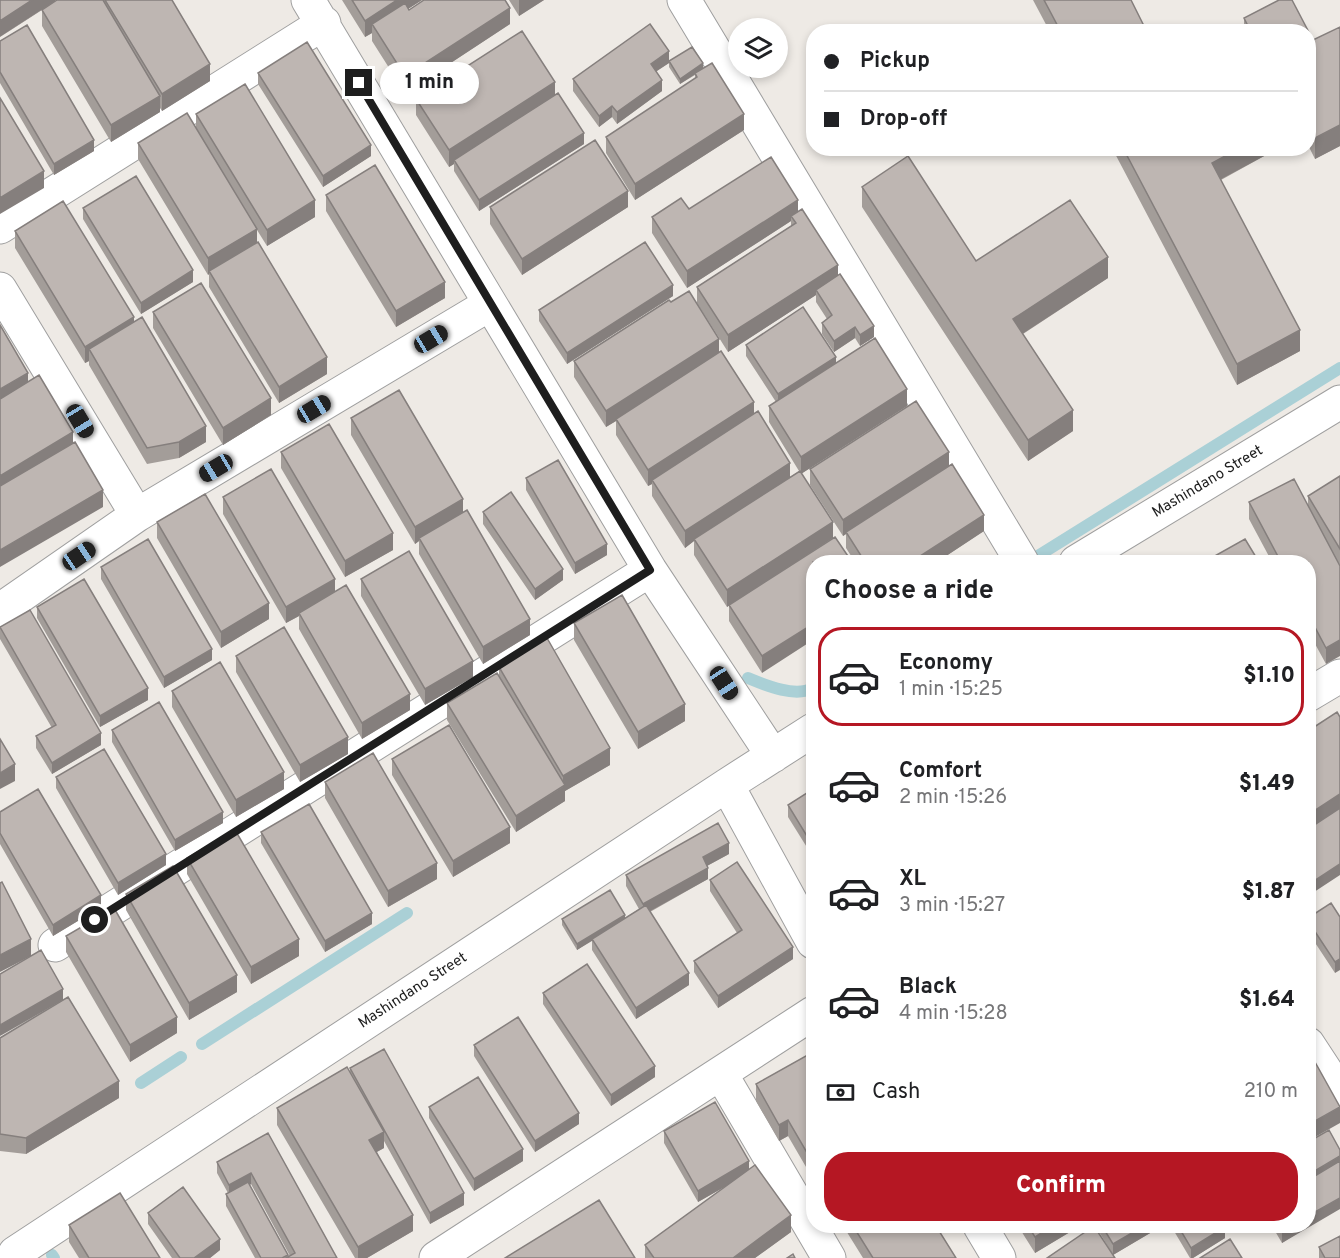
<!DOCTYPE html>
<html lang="en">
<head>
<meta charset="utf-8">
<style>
	:root { --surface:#fff; --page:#f2f2f2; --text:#202124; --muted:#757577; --line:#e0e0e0; --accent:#b51723 }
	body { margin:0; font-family:Overpass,sans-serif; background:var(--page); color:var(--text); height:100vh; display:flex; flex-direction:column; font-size:22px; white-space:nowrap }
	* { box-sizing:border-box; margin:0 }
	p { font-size:20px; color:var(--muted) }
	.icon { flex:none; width:33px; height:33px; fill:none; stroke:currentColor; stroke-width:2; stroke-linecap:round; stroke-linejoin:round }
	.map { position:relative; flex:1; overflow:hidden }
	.drawer { position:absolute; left:806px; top:555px; width:510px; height:678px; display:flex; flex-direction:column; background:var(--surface); border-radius:24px; box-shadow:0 3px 9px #0003 }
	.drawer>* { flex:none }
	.banner { position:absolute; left:806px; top:24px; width:510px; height:132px; border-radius:24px; box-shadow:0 3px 9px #0003; display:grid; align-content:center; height:132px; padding:0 18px; background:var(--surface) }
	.tools { position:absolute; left:728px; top:18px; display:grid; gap:12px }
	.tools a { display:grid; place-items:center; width:60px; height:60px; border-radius:50%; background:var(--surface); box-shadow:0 3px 9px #0003; font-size:30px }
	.end { position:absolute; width:27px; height:27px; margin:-14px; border:8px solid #1e1e1e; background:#fff; box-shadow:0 0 0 3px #fff }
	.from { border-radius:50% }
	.bubble { position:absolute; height:42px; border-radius:21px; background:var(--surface); box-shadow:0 3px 9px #0003; font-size:20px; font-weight:800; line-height:42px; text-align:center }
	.car { position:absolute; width:18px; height:36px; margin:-18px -9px; border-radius:8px; box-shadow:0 0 4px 2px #0007; background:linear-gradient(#222 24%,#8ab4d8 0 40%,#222 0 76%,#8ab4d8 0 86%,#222 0) }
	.banner b { display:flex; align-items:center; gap:21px; height:57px; font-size:22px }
	.banner b+b { border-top:2px solid var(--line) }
	.banner i { width:15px; height:15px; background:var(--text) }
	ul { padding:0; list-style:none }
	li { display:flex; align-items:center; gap:18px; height:99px; margin:0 12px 9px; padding:0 6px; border:3px solid transparent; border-radius:24px }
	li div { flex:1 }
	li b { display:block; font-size:22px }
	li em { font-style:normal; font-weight:800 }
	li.on { border-color:var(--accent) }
	li>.icon { width:54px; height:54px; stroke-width:1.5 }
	h2 { padding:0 18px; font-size:27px; line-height:72px }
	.pay { display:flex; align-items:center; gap:15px; height:66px; padding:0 18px; font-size:22px }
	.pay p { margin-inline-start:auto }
	.primary-button { display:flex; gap:12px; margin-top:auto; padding:12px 18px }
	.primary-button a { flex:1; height:69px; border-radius:24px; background:var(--accent); color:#fff; font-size:24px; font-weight:800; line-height:69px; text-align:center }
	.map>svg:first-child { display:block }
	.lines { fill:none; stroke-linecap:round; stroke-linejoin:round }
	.stream { stroke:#aad0d6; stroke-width:12 }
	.street-casing { stroke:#9f9f9f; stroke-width:35 }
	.street { stroke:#fff; stroke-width:33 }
	.wall { fill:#a39d99; fill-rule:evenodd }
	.shaded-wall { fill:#857f7d }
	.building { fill:#beb6b2; stroke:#857f7d; stroke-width:1.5 }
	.route { stroke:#1e1e1e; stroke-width:8 }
	.labels { text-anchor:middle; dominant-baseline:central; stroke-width:4.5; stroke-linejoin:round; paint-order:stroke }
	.street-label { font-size:15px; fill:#1e1e1e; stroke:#fff }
</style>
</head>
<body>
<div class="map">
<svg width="1340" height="1258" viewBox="0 0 1340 1258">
	<rect width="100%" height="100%" fill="#eeeae5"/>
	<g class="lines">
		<path class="stream" d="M1033,559l307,-191
			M748,678c17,7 47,20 65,10
			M202,1044l205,-131
			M141,1083l40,-26
			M52,1255l2,3"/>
		<defs>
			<path id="street" d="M308,0l342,570 123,186
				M684,0l338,562
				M0,227l324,-204
				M0,289l137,226 353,-211
				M1076,562l264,-160
				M0,610l137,-95
				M1308,695l32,-19
				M727,785l86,157
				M55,945l595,-375
				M1308,1044l32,49
				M721,1074l108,184
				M980,1226l19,32
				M15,1253l712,-468 86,-55
				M436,1258l377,-245"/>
		</defs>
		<use href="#street" class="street-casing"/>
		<use href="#street" class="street"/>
	</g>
	<path class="wall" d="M55,0v1l2,-1h115l38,81 -48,30 -2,-3v4l-49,30 -69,-116v-16l-42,27z
		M342,0h80l-14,9 1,1 101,14 -105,69 -33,-52v-8l-7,4z
		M509,0h35l-25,16z
		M1033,0h98l16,32h-97z
		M1279,0h13l21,40 27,-13v119l-25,13 -7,-14v-113h-64v-14z
		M0,41l94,110 -40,24 -54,-92z
		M669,61l34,7 41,62 -109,70 -29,-47v-16l89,-58v-4l-15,9 -11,-17v-4l-13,8 6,20 -45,33 -5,-7 -13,10 -26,-36v-12z
		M258,73l113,83 -48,31 -65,-103z
		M555,95l29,49 -105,67 -25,-40v-7l-5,3 -33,-52v-16z
		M196,114l119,103 -48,29 -10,-16v12l70,132 -48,29 -70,-116v-13l-1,1 -70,-116v-16l58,-15z
		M1112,148h167l-58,32 79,171 -63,34z
		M862,187l114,74 132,17 -85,56 50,97 -45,30 -166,-254z
		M326,195l119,103 -49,29 -70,-116z
		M490,207h138l-106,68 -32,-51z
		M83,208l110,74 -52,32 -58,-95z
		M689,209l109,2 40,65 36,61 -14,9 -5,-8 -21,14 -12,-18v-11l5,-4 -11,-17v-7l-88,57 -31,-49v-16l94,-61v-5l-104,67 -35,-55v-16z
		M15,231l119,92 72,119 -27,16 -32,6 -58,-99v-4l-4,2 -70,-115z
		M673,296l-106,68 -28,-43v-11z
		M153,312l118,103 -48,30 -70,-117z
		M746,345l90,18 71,43 -105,67 -40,200 -33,-52v-16l-2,2 -33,-52v-14l-9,7 -33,-52v-12l-4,2 -32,-51v-14l-10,6 -32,-50v-16l145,-9 71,125 9,-6 -30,-49v-16l7,-4 -30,-46z
		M351,418l112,94 67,123 -47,29 -64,-110v-13l-4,3 -64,-109z
		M281,452l112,98 -48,27 -64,-109z
		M949,466l35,65 -47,31h-82l-9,-14v-14l-3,2 -33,-51v-16z
		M1340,476v89l-5,-7 -9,106 -18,-33v-69h-36l-23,-43v-17l59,3v-9z
		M526,478l81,77 -32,19 -49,-84z
		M223,497l112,95 75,118 -48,29 -63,-110v-13l-13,7 -63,-109z
		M483,512l80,68 -28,20 -52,-76z
		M157,522l112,97 -48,29 -64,-110z
		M101,567l111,93 -48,28 -63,-109z
		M361,579l112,98 -48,28 -64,-109z
		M37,607l111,93 -48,27 -63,-109z
		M574,623l111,98 -47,28 -64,-109z
		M0,627l101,118 -49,29 -16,-26v-12l16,-8 -52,-89z
		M236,656l112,98 -48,28 -64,-110z
		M499,667l111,98 -45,26v10l-49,31 -69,-112v-17l52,-26z
		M172,691l112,98 -48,28 -64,-110z
		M112,730l111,93 -48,28 -63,-109z
		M392,759l118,84 -57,34 -61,-102z
		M56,777l110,88 -48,30 -62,-107z
		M325,782l112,97 -49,28 -63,-109z
		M813,789v68l-25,-40v-12z
		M0,812l101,95 -48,29 -53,-92z
		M261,832l111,92 -47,28 -64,-109z
		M729,854l-22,12 1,13 -58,33 39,73 -53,34 -44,-69v-10l-15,10 -15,-25v-6l63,-1 14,-9 -13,-23v-11z
		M187,858l112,98 -48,28 -64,-110z
		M710,880l83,79 -75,49 -24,-36v-11l43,-28 -27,-42z
		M126,894l111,98 -48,28 -63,-110z
		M1340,917l-5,56 -27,-41v-14z
		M66,936l111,97 -47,29 -64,-110z
		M543,993l112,84 -44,29 -68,-102z
		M63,1000l56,98 -93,56 -26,-3v-113l61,-36 -61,34z
		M474,1045l105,79 -44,28 -61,-96z
		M813,1052v127l-25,-43 -9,5 -23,-40v-17z
		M350,1068l114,137 -34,19 -46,-83v7l-7,4 36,79 -46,27h-12l-78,-133v-17l73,-36z
		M429,1107l94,54 -49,30 -45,-73z
		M664,1131l85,38 42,63 -36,26h-110v-13l81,-59 -28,16 -34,-59z
		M268,1133l69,125h-82l-29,-52v-12l2,-1 -11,-20v-11zM251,1184l39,72 -2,1 -38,-72z
		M148,1213l72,37 -10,8h-38l-24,-34z
		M69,1225l91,33h-81l-10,-16z
		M845,1226h91l20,32h-93l-18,-29z
		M1018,1226h62l-45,27z
		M1098,1226h64l-49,29 -15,-25z
		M1171,1226h53l1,12 -32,20h-3z
		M1272,1226h36l-26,17z
		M1319,1247l21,11h-21z"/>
	<path class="shaded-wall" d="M32,0h23v1l-55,36v-16z
		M397,0h25l-47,30 -3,-6v9l-7,4v-16z
		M519,0h25l-25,16z
		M510,8v16l-105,69v-17z
		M669,51v12l-18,12v-11z
		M703,63v6l-23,15v-5z
		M210,64v17l-48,30v-17z
		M662,80v11l-45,33v-12z
		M555,82v17l-101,61v4l-5,3v-17z
		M160,96v16l-49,30v-17z
		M612,106v11l-13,10v-11z
		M744,114v16l-109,70v-16z
		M1340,125v21l-25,13v-21z
		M584,133v11l-105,67v-11z
		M94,140v11l-40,24v-11z
		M371,145v11l-48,31v-11z
		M1240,148h39l-67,36v-21z
		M44,171v17l-44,26v-16z
		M628,191v16l-106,68v-16z
		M315,200v17l-48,29v-16z
		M798,200v16h-7v5l-104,67v-17z
		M257,229v16l-48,26v3l-1,1v-17z
		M1108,257v21l-95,62v-21z
		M838,265v16l-22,9v5l-88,57v-17z
		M193,270v12l-52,32v-11z
		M445,282v16l-49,29v-16z
		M673,285v11l-106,68v-11z
		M134,317v17l-45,15v12l-4,2v-16z
		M874,326v11l-14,9v-11z
		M855,327v11l-21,14v-11z
		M1300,330v21l-63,34v-21z
		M719,339v16l-103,64v2l-10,6v-16z
		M327,357v17l-48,29v-16z
		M836,357v11l-58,38v-12z
		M28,373v16l-28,16v-16z
		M907,389v17l-106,68v-17z
		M271,398v17l-48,30v-17z
		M754,402v16l-102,62v4l-4,2v-16z
		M1073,410v21l-45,30v-21z
		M206,426v16l-27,16v-16z
		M73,432v16l-73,45v-17z
		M949,452v16l-103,64v2l-3,2v-16z
		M790,463v16l-96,60v2l-9,7v-17z
		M103,490v17l-103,60v-17z
		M463,499v17l-44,22v3l-4,3v-17z
		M984,515v16l-47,31h-26z
		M833,522v16l-106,69v-17z
		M393,533v17l-48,27v-16z
		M607,544v11l-32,19v-11z
		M563,569v11l-28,20v-11z
		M335,579v16l-36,18v3l-13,7v-16z
		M269,603v16l-48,29v-16z
		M530,619v16l-47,29v-17z
		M813,624v16l-51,33v-17z
		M1340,640v16l-14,8v-16z
		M212,649v11l-48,28v-11z
		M473,661v16l-48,28v-16z
		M148,688v12l-48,27v-11z
		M410,694v16l-48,29v-16z
		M685,704v17l-47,28v-17z
		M101,733v12l-49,29v-11z
		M348,737v17l-48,28v-17z
		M610,748v17l-45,26v10l-49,31v-16l47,-29v-11z
		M15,764v17l-15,8v-16z
		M284,772v17l-48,28v-17z
		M1340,794v16l-32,21v-16z
		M223,812v11l-48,28v-11z
		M510,827v16l-57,34v-16z
		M729,843v11l-26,14v-11z
		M166,854v11l-48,30v-12z
		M437,863v16l-49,28v-16z
		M1340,864v11l-32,21v-11z
		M708,868v11l-65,36v-11z
		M101,895v12l-48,29v-11z
		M372,913v11l-47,28v-11z
		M625,915v6l-48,29v-6z
		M31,939v17l-31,16v-17z
		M299,939v17l-48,28v-17z
		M793,947v12l-75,49v-12z
		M1340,959v11l-5,3v-11z
		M689,973v12l-53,34v-11z
		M237,975v17l-48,28v-17z
		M63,989v11l-63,36v-11z
		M177,1017v16l-47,29v-17z
		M655,1066v11l-44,29v-11z
		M119,1081v17l-93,56v-16z
		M1340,1107v16l-32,18v-16z
		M579,1113v11l-44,28v-11z
		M788,1120v16l-9,5v-16z
		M384,1132v16l-15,8v-16z
		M523,1149v12l-49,30v-12z
		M1340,1156v12l-32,18v-11z
		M749,1161v12l-51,29v-11z
		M251,1173v11l-22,12v-11z
		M464,1193v12l-34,19v-11z
		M1340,1198v11l-58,34v-11l10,-6h16v-10z
		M413,1215v16l-46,27h-9v-11z
		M791,1215v17l-36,26h-22z
		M1053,1226h27l-45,27v-16z
		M1144,1226h18l-49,29v-11z
		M1225,1227v11l-32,20h-2v-10z
		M220,1239v11l-10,8h-16z"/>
	<path class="building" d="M0,0h32l-32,21z
		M57,0h46l57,96 -49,29 -69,-115z
		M105,0h67l38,64 -48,30z
		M352,0h45l-32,21z
		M424,0h81l5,8 -105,68 -33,-52 33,-21 4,7z
		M1044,0h87l16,32h-86z
		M1279,0h13l21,40 27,-13v98l-25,13 -7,-14v-92h-57l-7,-14z
		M650,24l19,27 -18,13 11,16 -45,32 -5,-6 -13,10 -26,-37z
		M27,25l67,115 -40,24 -54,-92v-31z
		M522,31l33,51 -106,68 -33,-51z
		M307,42l64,103 -48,31 -65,-103z
		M692,47l11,16 -23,16 -11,-18z
		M712,63l32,51 -109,70 -29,-47 91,-60 -2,-4z
		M245,84l70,116 -48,30 -71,-116z
		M558,93l26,40 -105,67 -25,-40z
		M0,98l44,73 -44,27z
		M187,113l70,116 -49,29 -70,-115z
		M595,140l33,51 -106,68 -32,-52z
		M1123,148h117l-28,15 88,167 -63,34z
		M908,156l68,105 94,-61 38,57 -95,62 60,91 -45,30 -166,-253z
		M771,157l27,43 -111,71 -35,-54 29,-19 8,11z
		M375,165l70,117 -49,29 -70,-116z
		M136,176l57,94 -52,33 -58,-95z
		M63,201l71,116 -49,30 -70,-116z
		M802,209l36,56 -110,70 -31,-48 99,-64 -5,-7z
		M258,242l69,115 -48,30 -70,-116z
		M645,242l28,43 -106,68 -28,-43z
		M840,274l34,52 -14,9 -5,-8 -21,14 -12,-18 10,-8 -16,-25z
		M201,283l70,115 -48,30 -70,-116z
		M689,291l30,48 -113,72 -32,-50 95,-61 2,2z
		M803,307l33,50 -58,37 -32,-49z
		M142,317l64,109 -27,16 -32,6 -58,-99z
		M0,325l28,48 -28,16z
		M875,338l32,51 -106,68 -32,-51z
		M721,351l33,51 -106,68 -32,-51z
		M39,375l34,57 -73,44v-77z
		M399,390l64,109 -48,28 -64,-109z
		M916,401l33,51 -106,68 -33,-51z
		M758,411l32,52 -105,68 -33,-51z
		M329,424l64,109 -48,28 -64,-109z
		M75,442l28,48 -103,60v-64z
		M558,460l49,84 -32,19 -49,-85z
		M952,464l32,51 -73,47h-46l-19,-30z
		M271,469l64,110 -49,28 -63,-110z
		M800,471l33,51 -106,68 -33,-51z
		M1340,476v73l-32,-53z
		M1294,479l46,87v74l-14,8 -18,-34v-52h-27l-32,-60z
		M511,492l52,77 -28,20 -52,-77z
		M205,494l64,109 -48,29 -64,-110z
		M467,510l63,109 -47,28 -64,-109z
		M835,537l17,25h-39v62l-51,32 -33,-51z
		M148,539l64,110 -48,28 -63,-110z
		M1245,539l14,23h-55z
		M409,551l64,110 -48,28 -64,-110z
		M1195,557l3,5h-13z
		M84,579l64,109 -48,28 -63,-109z
		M346,585l64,109 -48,29 -63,-110z
		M622,595l63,109 -47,28 -64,-109z
		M30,610l71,123 -49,30 -16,-27 20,-11 -56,-98z
		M284,627l64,110 -48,28 -64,-109z
		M547,638l63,110 -47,28 -64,-109z
		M220,662l64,110 -48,28 -64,-109z
		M497,673l68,112 -49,31 -69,-113z
		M159,702l64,110 -48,28 -63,-110z
		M1337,712l3,5v77l-32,21v-84z
		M449,725l61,102 -57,34 -61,-102z
		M0,739l15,25 -15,9z
		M104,749l62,105 -48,29 -62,-106z
		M373,753l64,110 -49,28 -63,-109z
		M38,789l63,106 -48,30 -53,-92v-21z
		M813,789v57l-25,-41z
		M309,804l63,109 -47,28 -64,-109z
		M1340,808v56l-32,21v-56z
		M718,823l11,20 -26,14 5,11 -65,36 -17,-29z
		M235,830l64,109 -48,28 -64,-109z
		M737,862l56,85 -75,49 -24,-35 48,-31 -32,-50z
		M173,866l64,109 -48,28 -63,-109z
		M2,882l29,57 -31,16v-72z
		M610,890l15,25 -48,29 -15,-25z
		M1331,903l9,14v42l-5,3 -27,-41v-3z
		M646,905l43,68 -53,35 -44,-69z
		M114,908l63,109 -47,28 -64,-109z
		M41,950l22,39 -63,36v-51z
		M587,964l68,102 -44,29 -68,-102z
		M68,997l51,84 -93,57 -26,-4v-96z
		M518,1017l61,96 -44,28 -61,-96z
		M384,1049l80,144 -34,20 -80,-145z
		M813,1052v111l-25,-43 -9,5 -23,-41z
		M1310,1053l30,54 -32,18v-71z
		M347,1067l37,65 -15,8 44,75 -55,32 -81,-139z
		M478,1077l45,72 -49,30 -45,-72z
		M715,1102l34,59 -51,30 -34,-60z
		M1329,1130l11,20v6l-32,19v-33z
		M268,1133l69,125h-51l9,-5 -44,-80 -22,12 -12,-23z
		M1340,1161v37l-32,18v-36z
		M755,1165l36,50 -58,43h-79l-9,-13z
		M248,1182l40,73 -6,3h-21l-35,-64z
		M183,1187l37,52 -26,19h-14l-32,-45z
		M120,1193l40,65h-71l-20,-33z
		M599,1200l36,58h-130z
		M853,1226h83l20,32h-83z
		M1028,1226h25l-18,11z
		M1094,1226l21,32h-68z
		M1102,1226h42l-31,18z
		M1178,1226h46l1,1 -34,21z
		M1278,1226h14l-10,6z
		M1340,1236v22h-15l-6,-11z
		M1230,1239l12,19h-42z
		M793,1254l2,4h-8z"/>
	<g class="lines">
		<path class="route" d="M95,920l555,-350 -291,-487"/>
	</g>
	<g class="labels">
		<g class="street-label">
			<text transform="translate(1208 482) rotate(-31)">Mashindano Street</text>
			<text transform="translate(413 991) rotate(-33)">Mashindano Street</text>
		</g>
	</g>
</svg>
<div class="tools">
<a><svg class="icon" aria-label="layers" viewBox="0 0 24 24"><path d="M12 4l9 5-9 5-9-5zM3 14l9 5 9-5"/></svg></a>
</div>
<i class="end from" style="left:95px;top:920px"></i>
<i class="end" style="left:359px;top:83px"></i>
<div class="bubble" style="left:380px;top:62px;width:99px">1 min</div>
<i class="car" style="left:431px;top:339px;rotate:59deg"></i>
<i class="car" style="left:314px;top:409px;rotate:59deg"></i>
<i class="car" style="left:80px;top:421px;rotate:149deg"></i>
<i class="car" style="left:216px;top:468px;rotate:239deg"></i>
<i class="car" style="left:79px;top:556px;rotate:56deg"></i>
<i class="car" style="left:724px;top:683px;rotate:147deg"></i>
<div class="banner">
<b><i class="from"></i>Pickup</b>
<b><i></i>Drop-off</b>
</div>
<section class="drawer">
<h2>Choose a ride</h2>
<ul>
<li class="on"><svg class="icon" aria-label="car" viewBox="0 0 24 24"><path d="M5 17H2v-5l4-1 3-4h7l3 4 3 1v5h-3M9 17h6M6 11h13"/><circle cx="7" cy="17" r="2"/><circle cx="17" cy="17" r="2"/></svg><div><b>Economy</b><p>1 min · 15:25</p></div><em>$1.10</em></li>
<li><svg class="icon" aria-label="car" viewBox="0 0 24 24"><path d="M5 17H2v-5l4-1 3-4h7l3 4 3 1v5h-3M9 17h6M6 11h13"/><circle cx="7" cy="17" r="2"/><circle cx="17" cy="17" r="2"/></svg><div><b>Comfort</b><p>2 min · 15:26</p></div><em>$1.49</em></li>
<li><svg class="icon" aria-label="car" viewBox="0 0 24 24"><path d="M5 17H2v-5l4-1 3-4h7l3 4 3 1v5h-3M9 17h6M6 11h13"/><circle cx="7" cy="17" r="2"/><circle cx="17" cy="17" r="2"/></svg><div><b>XL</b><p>3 min · 15:27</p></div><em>$1.87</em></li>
<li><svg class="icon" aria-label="car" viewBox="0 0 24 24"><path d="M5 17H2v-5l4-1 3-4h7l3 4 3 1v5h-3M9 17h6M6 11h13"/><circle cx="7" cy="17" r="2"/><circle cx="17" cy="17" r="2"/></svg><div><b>Black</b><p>4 min · 15:28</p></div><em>$1.64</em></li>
</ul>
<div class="pay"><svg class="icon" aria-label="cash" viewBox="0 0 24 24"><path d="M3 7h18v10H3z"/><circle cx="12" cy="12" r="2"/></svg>Cash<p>210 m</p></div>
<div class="primary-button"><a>Confirm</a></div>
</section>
</div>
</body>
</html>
